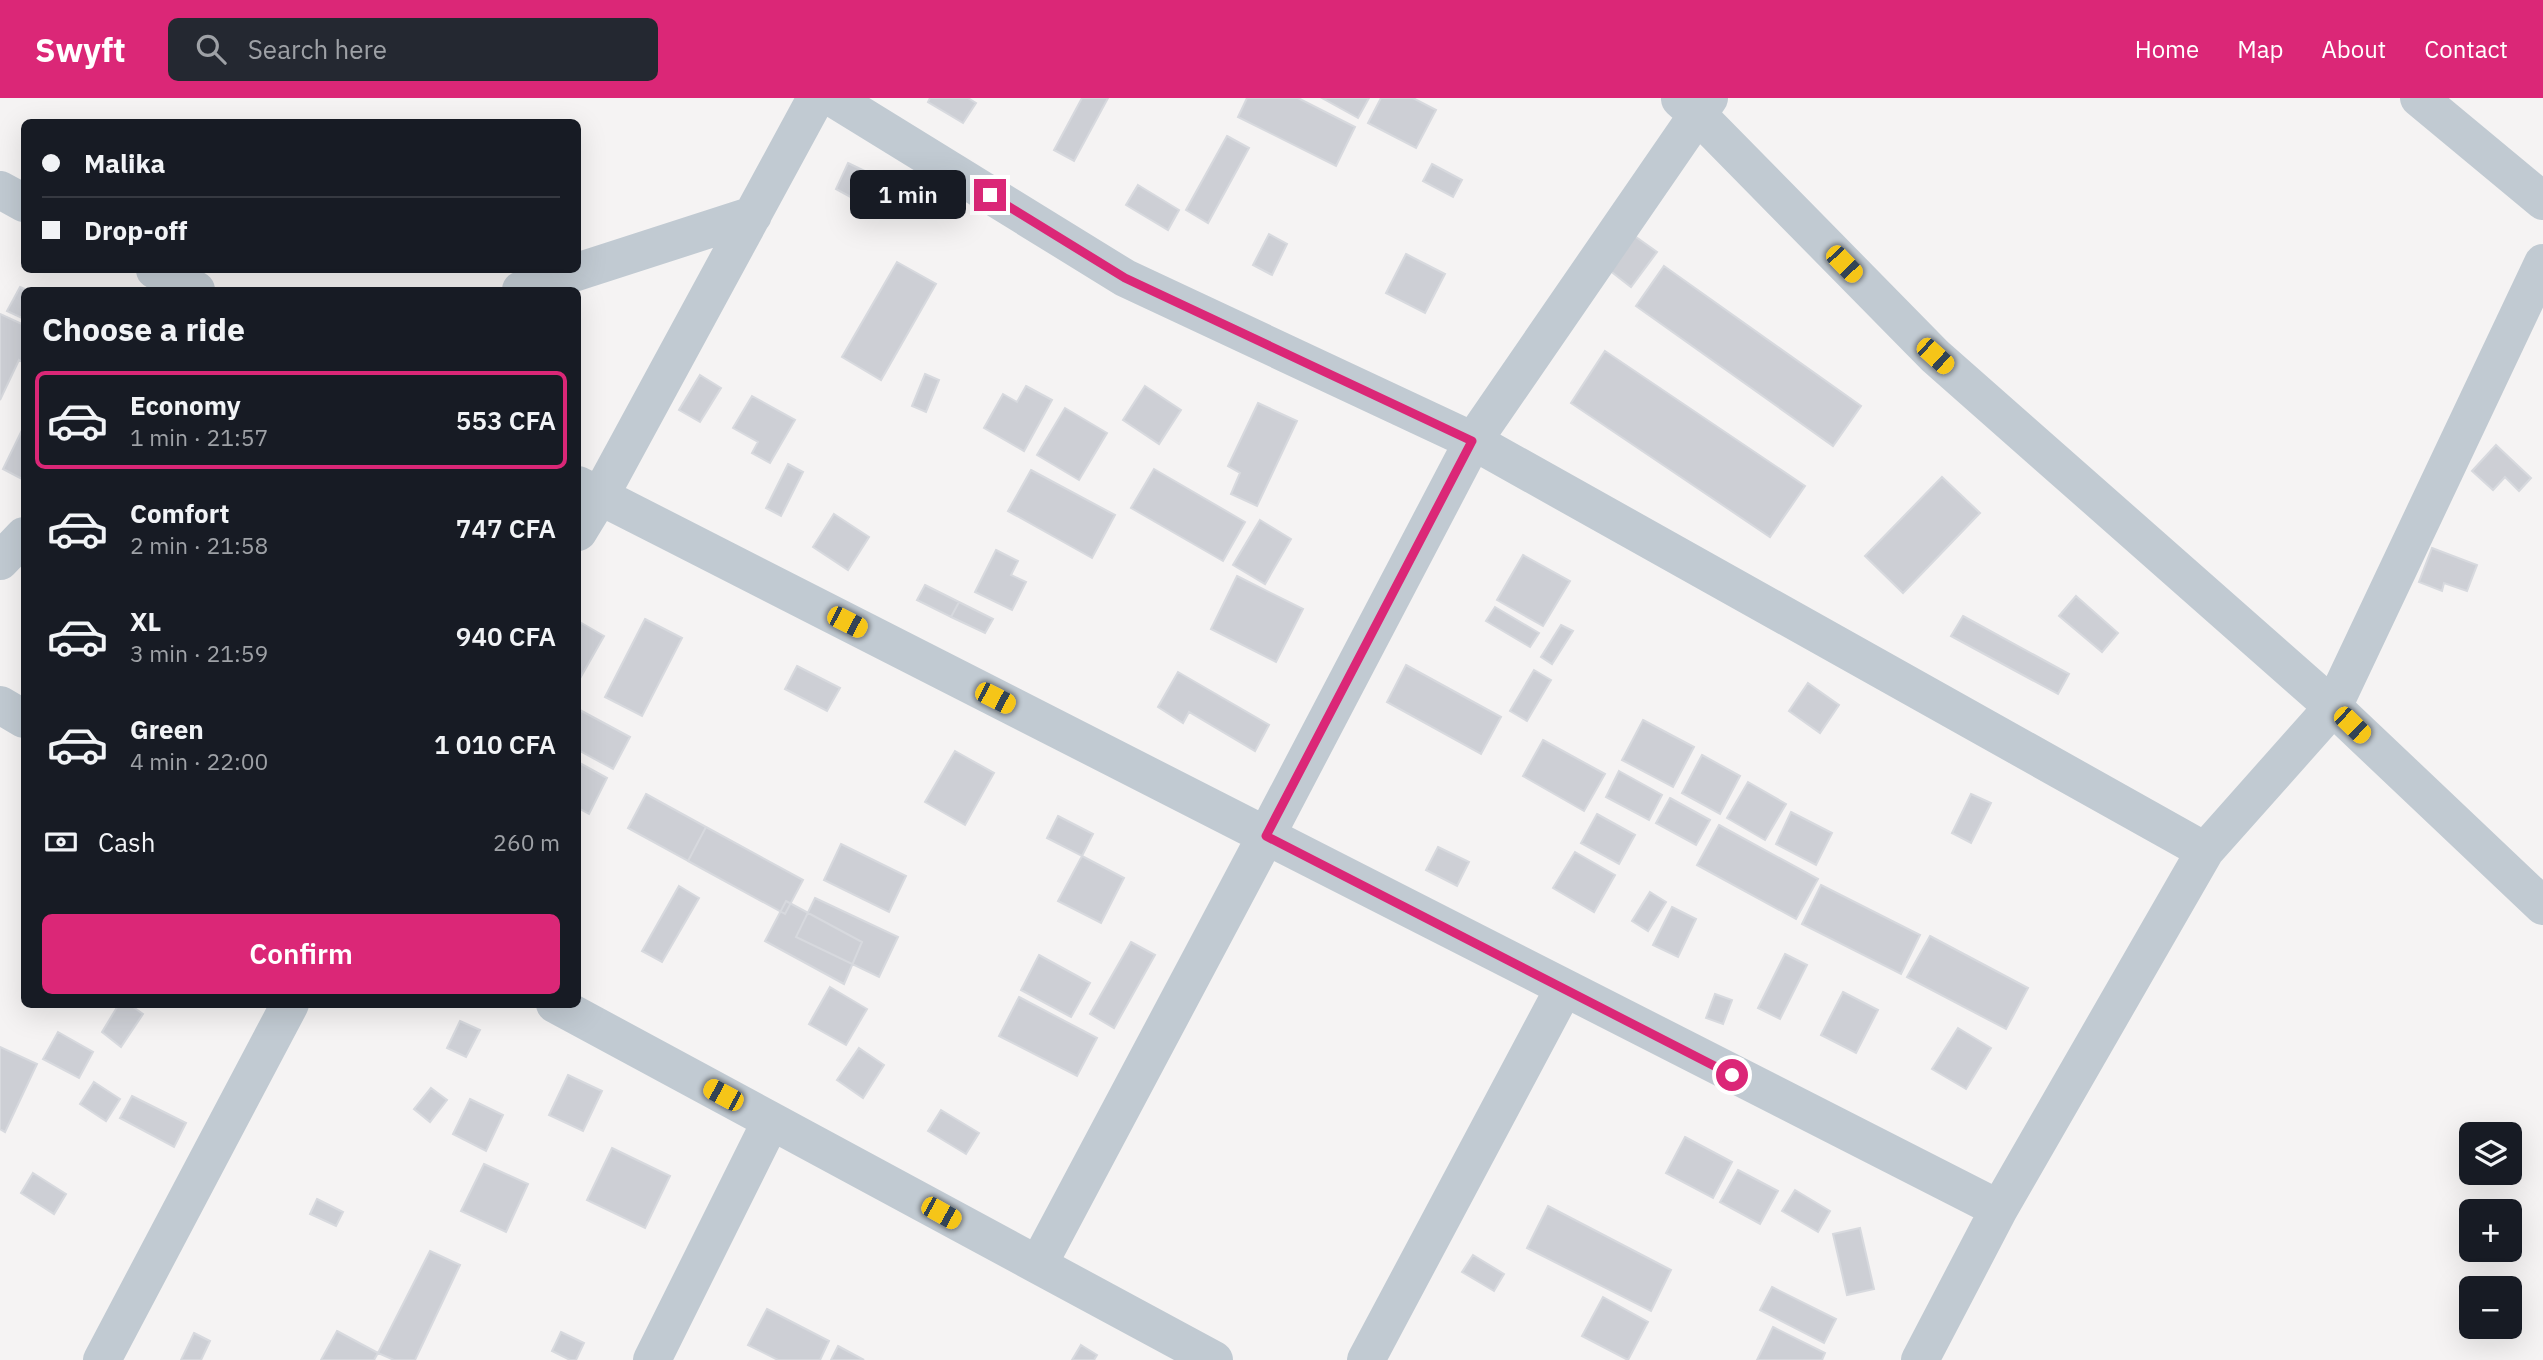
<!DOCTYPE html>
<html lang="en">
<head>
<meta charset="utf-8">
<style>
	:root { --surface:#171b24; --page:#242831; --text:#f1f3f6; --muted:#9ea1a6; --line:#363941; --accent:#db2777 }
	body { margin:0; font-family:"IBM Plex Sans",sans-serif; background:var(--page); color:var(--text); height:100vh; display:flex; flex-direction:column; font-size:26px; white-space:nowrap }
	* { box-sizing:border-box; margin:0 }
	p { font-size:23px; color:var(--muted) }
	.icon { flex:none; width:38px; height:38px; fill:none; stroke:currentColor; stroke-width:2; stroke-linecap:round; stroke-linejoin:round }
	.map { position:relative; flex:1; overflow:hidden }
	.details { position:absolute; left:21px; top:189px; width:560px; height:721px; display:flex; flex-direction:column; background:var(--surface); border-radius:10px; box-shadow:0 7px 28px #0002 }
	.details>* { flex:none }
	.hud { position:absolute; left:21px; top:21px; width:560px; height:154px; border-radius:10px; box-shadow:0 7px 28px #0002; display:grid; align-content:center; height:154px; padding:0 21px; background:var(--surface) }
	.tools { position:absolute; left:2459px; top:1024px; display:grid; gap:14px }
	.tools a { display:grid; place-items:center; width:63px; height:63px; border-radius:10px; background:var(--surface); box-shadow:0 7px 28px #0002; font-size:35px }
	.end { position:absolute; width:32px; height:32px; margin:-16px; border:9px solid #db2777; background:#fff; box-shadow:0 0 0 4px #fff }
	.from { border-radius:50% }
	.bubble { position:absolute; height:49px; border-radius:10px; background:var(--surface); box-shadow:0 7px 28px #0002; font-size:23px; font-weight:600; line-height:49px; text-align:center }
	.car { position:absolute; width:21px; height:42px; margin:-21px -10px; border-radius:9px; box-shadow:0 0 5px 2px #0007; background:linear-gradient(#f5c518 24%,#345 0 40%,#f5c518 0 76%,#345 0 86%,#f5c518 0) }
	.hud b { display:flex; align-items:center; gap:24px; height:66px; font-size:26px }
	.hud b+b { border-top:2px solid var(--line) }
	.hud i { width:18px; height:18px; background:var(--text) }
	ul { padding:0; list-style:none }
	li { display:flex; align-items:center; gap:21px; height:98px; margin:0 14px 10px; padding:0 7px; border:4px solid transparent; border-radius:10px }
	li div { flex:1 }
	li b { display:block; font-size:26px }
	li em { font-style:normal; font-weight:600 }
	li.selected { border-color:var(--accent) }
	li>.icon { width:63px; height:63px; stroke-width:1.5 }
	h2 { padding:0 21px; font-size:32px; line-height:84px }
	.pay { display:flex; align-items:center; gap:18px; height:77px; padding:0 21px; font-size:26px }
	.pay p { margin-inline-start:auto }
	.button { display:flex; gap:14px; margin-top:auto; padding:14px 21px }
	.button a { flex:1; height:80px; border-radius:10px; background:var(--accent); color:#fff; font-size:28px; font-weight:600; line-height:80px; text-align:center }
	header { display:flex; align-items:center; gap:42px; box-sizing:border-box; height:98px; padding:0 35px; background:var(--accent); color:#fff }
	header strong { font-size:33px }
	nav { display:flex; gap:38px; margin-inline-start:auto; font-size:24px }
	.search { width:490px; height:63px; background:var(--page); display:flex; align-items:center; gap:18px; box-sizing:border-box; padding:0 24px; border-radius:10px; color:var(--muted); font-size:26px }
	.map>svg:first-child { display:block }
	.building { fill:#cdcfd5; stroke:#d7d9de; stroke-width:2 }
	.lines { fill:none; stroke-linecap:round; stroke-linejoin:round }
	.street { stroke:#c1cad2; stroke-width:38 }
	.route { stroke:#db2777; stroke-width:9 }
</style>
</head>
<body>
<header>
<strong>Swyft</strong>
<div class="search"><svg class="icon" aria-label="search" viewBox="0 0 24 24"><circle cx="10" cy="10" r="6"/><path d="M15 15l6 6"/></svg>Search here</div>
<nav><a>Home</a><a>Map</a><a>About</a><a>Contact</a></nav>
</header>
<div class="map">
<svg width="2543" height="1262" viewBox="0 0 2543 1262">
	<rect width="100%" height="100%" fill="#f5f3f3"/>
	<path class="building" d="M930,0h38l8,5 -13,20 -35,-21z
		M1082,0h26l-34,63 -20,-11z
		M1247,0h51l57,29 -19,39 -98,-49z
		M1322,0h47l-11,20z
		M1381,0h32l23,12 -20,38 -48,-25z
		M1227,38l22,12 -41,75 -22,-13z
		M848,65l23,11 -13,27 -22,-12z
		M1432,66l30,16 -9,17 -30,-16z
		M1138,87l41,25 -11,20 -42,-25z
		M1629,134l28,20 -26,35 -27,-21z
		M1269,136l18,10 -15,31 -19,-10z
		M1406,156l39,20 -20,39 -39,-20z
		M897,164l39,22 -55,96 -39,-23z
		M1664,168l197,140 -28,40 -197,-140z
		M20,189l7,3h-3v29l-17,-8z
		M0,216l24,11v38l-5,-3 -19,40z
		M1605,253l200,135 -35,51 -199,-134z
		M925,276l14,6 -13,32 -14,-6z
		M700,277l21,13 -21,34 -21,-12z
		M1026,288l26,14 -28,51 -40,-23 19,-34 14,8z
		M1145,288l36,24 -22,34 -36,-24z
		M752,298l43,24 -25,43 -18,-10 6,-11 -25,-14z
		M1258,305l39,18 -40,85 -26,-12 9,-21 -12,-7z
		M1065,310l42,25 -28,47 -42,-25z
		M24,328v54l-21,-11z
		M2496,347l35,33 -12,13 -14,-14 -12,13 -21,-19z
		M788,366l15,8 -22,44 -15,-8z
		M1154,371l91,53 -22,39 -92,-53z
		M1031,372l84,45 -23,43 -84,-47z
		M1942,379l38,36 -77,80 -38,-37z
		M834,416l35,23 -21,33 -35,-23z
		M1260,422l31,19 -26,45 -32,-19z
		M2432,450l45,17 -10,26 -23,-8 -2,8 -23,-9z
		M996,452l22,11 -7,14 15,7 -14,28 -37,-18z
		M1523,457l47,26 -27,45 -46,-26z
		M1237,478l66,33 -27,53 -65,-33z
		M925,487l34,17 -8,15 -34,-17z
		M2076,498l42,37 -16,19 -43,-36z
		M959,504l34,17 -8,14 -34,-16z
		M1495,509l44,26 -9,14 -44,-26z
		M1963,518l106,58 -11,20 -107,-58z
		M645,521l37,19 -40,78 -37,-19z
		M578,523l26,15 -26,46z
		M1561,527l12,6 -21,33 -11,-7z
		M1406,567l95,52 -20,37 -94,-52z
		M797,568l43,22 -13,23 -42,-22z
		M1534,572l17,10 -24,41 -17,-10z
		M1178,574l91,53 -14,26 -66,-39 -6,11 -25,-16z
		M1808,585l31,22 -19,28 -31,-22z
		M578,611l52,28 -17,32 -35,-19z
		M1643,622l51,27 -21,40 -51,-27z
		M1543,642l62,34 -21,37 -61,-35z
		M955,653l39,22 -29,52 -40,-23z
		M1702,657l38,21 -20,38 -38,-21z
		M578,664l29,16 -18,36 -11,-6z
		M1619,673l43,24 -13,25 -43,-23z
		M1748,684l38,22 -21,36 -38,-22z
		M646,696l60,33 -18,34 -60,-33z
		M1971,696l20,9 -20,40 -19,-10z
		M1670,700l40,22 -14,25 -40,-22z
		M1791,714l41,21 -16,32 -40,-21z
		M1597,716l38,21 -16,29 -38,-21z
		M1058,718l35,18 -11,22 -35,-18z
		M1719,727l99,54 -22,40 -99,-54z
		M706,729l97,53 -18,34 -97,-53z
		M841,746l65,32 -17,36 -65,-32z
		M1438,749l31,15 -12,24 -31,-16z
		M1575,754l40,23 -21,37 -41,-24z
		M1082,758l42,22 -23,45 -43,-22z
		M1821,787l99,50 -19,39 -99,-50z
		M679,788l20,12 -37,64 -20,-11z
		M1650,794l16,10 -18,29 -16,-10z
		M815,800l83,39 -19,40 -83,-40z
		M786,803l76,41 -18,42 -79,-43z
		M1672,809l24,12 -18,38 -25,-12z
		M1930,838l98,52 -22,41 -99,-52z
		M1131,844l24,13 -41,73 -24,-14z
		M1785,856l22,11 -27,54 -22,-11z
		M1039,857l51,28 -19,34 -50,-27z
		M830,889l37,22 -21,36 -37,-21z
		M1843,894l35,18 -22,43 -35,-18z
		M1715,896l17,6 -9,24 -17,-6z
		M1019,899l78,41 -20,38 -78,-40z
		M119,906h10l14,10 -22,33 -19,-15z
		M460,923l20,9 -14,27 -19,-9z
		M1958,930l33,20 -25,41 -34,-20z
		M58,934l35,20 -14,26 -36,-19z
		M0,949l37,17 -32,68 -5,-3z
		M859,950l25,17 -21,33 -26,-18z
		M568,977l34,16 -19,40 -34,-16z
		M94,984l26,17 -14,22 -26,-17z
		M431,990l16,12 -17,22 -16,-13z
		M132,998l54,27 -12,24 -54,-29z
		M470,1001l33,16 -17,36 -33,-17z
		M941,1012l38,23 -13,21 -38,-23z
		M1685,1039l47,25 -19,36 -47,-25z
		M612,1050l58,28 -25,52 -58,-28z
		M484,1066l44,20 -22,48 -45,-21z
		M1738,1072l40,21 -18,33 -40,-22z
		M33,1075l33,21 -12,20 -33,-21z
		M1795,1092l35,21 -12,21 -36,-21z
		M317,1101l26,13 -7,14 -26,-12z
		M1548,1108l123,64 -20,41 -124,-63z
		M1860,1130l14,61 -27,6 -14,-61z
		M430,1153l30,14 -45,95h-21l-16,-7z
		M1473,1157l31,19 -10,17 -32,-19z
		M1772,1189l64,32 -12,24 -64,-33z
		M1603,1199l45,25 -20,38 -46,-24z
		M767,1211l62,32 -9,19h-42l-30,-15z
		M1773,1229l52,26 -3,7h-65z
		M337,1233l41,22 -4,7h-53z
		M561,1234l23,11 -8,17h-6l-18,-9z
		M194,1235l16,8 -9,19h-20z
		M1081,1247l16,10 -3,5h-22z
		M838,1248l26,14h-33z"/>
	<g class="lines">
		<path class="street" d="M833,0l292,180 348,163 732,410
			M2419,0l124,103
			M1680,1l19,17 236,240 398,351 210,199
			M0,92l24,13
			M155,172l41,20
			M521,192l232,-75
			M578,387c474,241 946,486 1421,724
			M578,434l22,-36 216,-398
			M0,463l24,-25
			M0,607l24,14
			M555,906l659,356
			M1038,1167l228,-429 207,-395 236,-343
			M102,1262l188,-356
			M652,1262l119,-239
			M1366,1262l197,-370
			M1920,1262l79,-151 206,-358 128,-144 210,-444"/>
	</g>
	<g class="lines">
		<path class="route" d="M990,97l135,83 347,163 -206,395 466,239"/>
	</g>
</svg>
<div class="tools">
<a><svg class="icon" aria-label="layers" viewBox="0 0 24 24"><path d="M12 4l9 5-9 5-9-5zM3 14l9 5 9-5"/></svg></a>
<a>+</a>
<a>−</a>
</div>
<i class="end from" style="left:1732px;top:977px"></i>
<i class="end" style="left:990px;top:97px"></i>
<div class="bubble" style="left:850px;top:72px;width:116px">1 min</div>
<i class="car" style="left:1844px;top:166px;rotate:136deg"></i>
<i class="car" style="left:1935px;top:258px;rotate:132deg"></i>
<i class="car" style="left:847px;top:524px;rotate:117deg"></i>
<i class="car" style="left:995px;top:600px;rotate:117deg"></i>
<i class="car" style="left:2352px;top:627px;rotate:134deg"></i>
<i class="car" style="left:723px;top:997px;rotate:298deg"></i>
<i class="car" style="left:941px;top:1115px;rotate:119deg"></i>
<div class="hud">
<b><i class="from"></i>Malika</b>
<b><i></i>Drop-off</b>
</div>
<section class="details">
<h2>Choose a ride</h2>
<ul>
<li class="selected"><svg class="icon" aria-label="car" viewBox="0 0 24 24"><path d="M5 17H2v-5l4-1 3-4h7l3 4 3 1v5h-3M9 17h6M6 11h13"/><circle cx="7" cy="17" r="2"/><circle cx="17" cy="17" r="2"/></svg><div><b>Economy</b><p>1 min · 21:57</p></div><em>553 CFA</em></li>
<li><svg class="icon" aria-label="car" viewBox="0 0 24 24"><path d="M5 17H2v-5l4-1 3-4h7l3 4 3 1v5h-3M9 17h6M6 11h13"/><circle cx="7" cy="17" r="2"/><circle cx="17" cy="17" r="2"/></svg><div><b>Comfort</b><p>2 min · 21:58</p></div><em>747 CFA</em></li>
<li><svg class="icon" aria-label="car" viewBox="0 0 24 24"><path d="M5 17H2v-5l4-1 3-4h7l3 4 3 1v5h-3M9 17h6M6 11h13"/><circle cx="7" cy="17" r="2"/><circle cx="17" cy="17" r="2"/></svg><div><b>XL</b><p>3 min · 21:59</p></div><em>940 CFA</em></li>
<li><svg class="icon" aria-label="car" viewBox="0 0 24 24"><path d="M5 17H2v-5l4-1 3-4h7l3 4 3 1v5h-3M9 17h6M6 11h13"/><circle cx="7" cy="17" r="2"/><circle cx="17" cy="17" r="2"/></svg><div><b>Green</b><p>4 min · 22:00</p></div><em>1 010 CFA</em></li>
</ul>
<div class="pay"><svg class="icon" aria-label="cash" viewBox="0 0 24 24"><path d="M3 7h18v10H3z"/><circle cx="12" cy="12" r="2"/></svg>Cash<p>260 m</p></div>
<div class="button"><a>Confirm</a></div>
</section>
</div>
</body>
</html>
